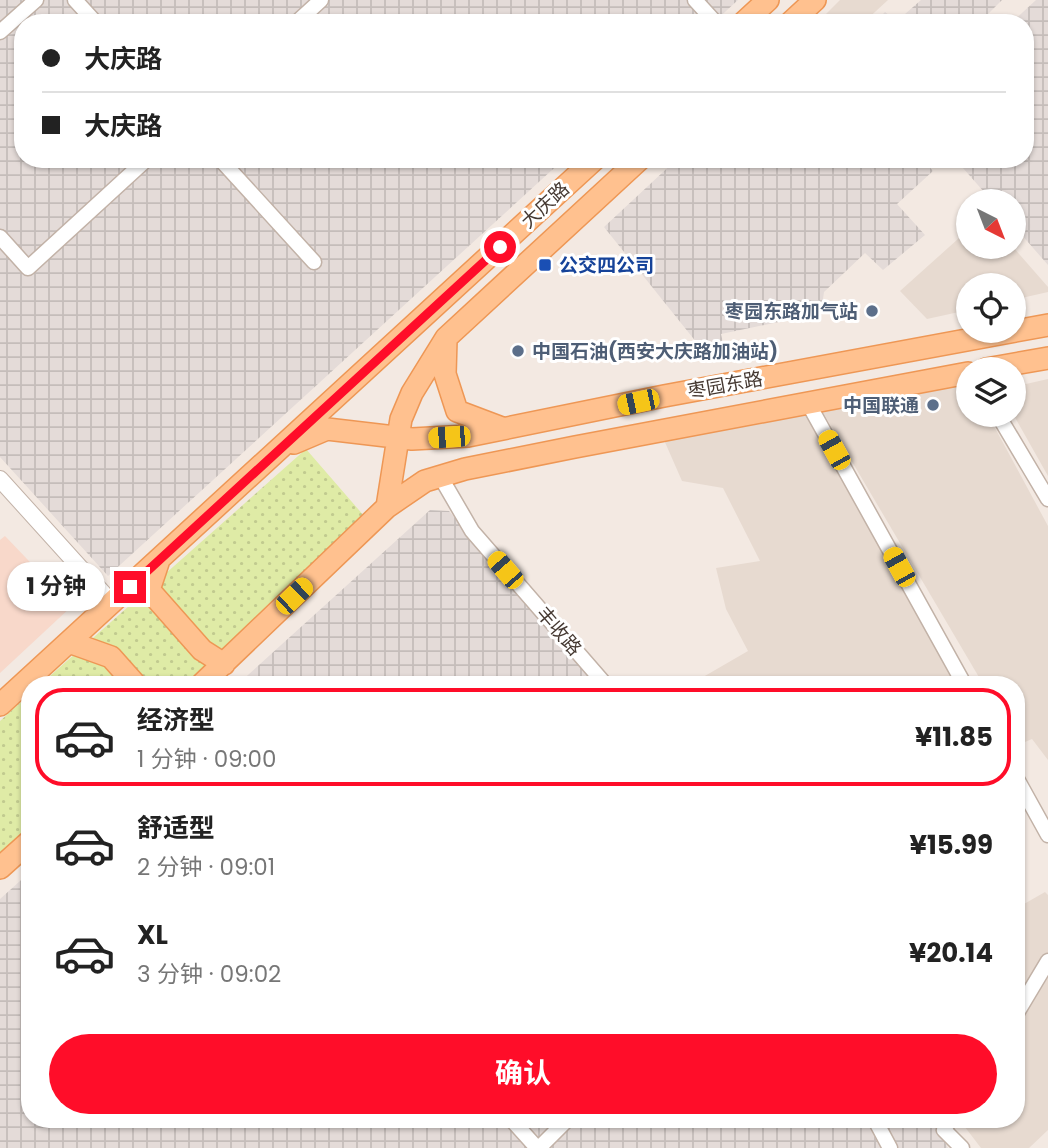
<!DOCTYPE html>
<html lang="zh">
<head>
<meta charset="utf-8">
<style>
	:root { --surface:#fff; --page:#f2f2f2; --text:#222; --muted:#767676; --line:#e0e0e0; --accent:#ff0d29 }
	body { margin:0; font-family:Poppins,"Noto Sans SC",sans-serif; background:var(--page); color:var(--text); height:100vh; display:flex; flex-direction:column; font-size:26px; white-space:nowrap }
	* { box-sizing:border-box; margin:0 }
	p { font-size:23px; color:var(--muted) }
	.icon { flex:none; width:38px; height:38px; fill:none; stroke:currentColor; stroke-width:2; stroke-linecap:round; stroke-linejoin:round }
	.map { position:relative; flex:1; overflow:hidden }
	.drawer { position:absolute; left:21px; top:676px; width:1004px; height:452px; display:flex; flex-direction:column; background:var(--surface); border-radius:28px; box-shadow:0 2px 5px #0004 }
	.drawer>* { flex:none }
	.top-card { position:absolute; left:14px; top:14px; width:1020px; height:154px; border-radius:28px; box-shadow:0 2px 5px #0004; display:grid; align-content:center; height:154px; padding:0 28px; background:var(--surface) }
	.needle { width:46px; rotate:138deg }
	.tools { position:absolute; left:956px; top:189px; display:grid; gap:14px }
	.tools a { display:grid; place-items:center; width:70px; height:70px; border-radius:50%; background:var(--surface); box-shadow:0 2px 5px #0004; font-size:35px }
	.end { position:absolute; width:32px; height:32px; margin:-16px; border:9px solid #ff0d29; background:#fff; box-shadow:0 0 0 4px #fff }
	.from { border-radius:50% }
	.bubble { position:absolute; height:49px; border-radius:24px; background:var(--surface); box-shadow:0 2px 5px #0004; font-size:23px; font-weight:700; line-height:49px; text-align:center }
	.car { position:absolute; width:21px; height:42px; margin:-21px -10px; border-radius:9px; box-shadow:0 0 5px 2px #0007; background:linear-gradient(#f5c518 24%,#345 0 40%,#f5c518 0 76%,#345 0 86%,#f5c518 0) }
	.top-card b { display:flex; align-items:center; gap:24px; height:66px; font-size:26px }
	.top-card b+b { border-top:2px solid var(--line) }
	.top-card i { width:18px; height:18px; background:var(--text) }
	ul { padding:12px 0 0; list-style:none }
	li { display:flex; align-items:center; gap:21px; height:98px; margin:0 14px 10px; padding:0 14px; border:4px solid transparent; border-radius:28px }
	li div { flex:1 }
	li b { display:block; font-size:26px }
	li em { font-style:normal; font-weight:700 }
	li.on { border-color:var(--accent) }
	li>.icon { width:63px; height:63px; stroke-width:1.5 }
	.primary-button { display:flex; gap:14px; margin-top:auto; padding:14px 28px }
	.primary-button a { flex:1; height:80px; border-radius:42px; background:var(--accent); color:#fff; font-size:28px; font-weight:700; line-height:80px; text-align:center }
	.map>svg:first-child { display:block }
	.residential { fill:#e7dad0 }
	.commercial { fill:#f8d8ca }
	.industrial { fill:url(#industrial-grid) }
	.park { fill:url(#park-dots) }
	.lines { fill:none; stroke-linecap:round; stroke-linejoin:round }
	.minor-casing { stroke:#c2b2a7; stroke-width:17 }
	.tertiary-casing { stroke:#c2b2a7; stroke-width:18 }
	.primary-casing { stroke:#ee9755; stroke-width:24 }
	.minor { stroke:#fff; stroke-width:14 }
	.tertiary { stroke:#fff; stroke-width:16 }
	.primary { stroke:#ffc18f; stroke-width:21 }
	.route { stroke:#ff0d29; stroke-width:9 }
	.transit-dot { fill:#1a4fb4; stroke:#fff; stroke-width:2.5 }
	.service-dot { fill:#5c6f8a; stroke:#fff; stroke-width:2.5 }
	.labels { text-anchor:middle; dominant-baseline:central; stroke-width:6; stroke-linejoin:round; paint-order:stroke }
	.street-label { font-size:19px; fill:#453932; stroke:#fff }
	.transit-label { font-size:19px; font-weight:bold; fill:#164399; stroke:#fff; text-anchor:start }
	.service-label { font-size:19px; font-weight:bold; fill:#4e5e75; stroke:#fff; text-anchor:end }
</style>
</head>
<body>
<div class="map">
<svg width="1048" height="1148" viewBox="0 0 1048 1148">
	<defs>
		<pattern id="industrial-grid" width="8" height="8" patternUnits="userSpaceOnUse" patternTransform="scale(1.75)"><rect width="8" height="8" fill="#e4dbd8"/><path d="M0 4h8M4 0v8" fill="none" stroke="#c5bdba"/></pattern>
		<pattern id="park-dots" width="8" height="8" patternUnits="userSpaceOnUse" patternTransform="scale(1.75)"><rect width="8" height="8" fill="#dfeba6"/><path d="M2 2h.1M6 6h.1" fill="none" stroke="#c1ca8f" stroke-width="1.8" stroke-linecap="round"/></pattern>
	</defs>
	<rect width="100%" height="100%" fill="#f3e9e2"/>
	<path class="residential" d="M840,0h48l-25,23h-46z
		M968,230v17h45l35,40v5l-35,8v-15h-45v25l-41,9 -27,-28z
		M1048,379v97l-35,-62v-27z
		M968,383v32h20l60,111v234l-16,-21 -14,6 -1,-61h-34l-162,-275z
		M809,408l155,276h-273l57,-33 -22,-42 -10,-41 44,-7 -37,-73 -41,-7 -18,-41z
		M1045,892l3,3v235l-19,18h-48l-23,-30h59v-210z"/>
	<path class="commercial" d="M5,536l67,70 -72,67v-133z"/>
	<path class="industrial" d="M0,0h738l-25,23h-690v136h541l-456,417 -108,-119z
		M921,0h81l-23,23h-105l11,-11 12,9z
		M1036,0h12v265l-35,-40v-24h-21l-37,-42h71v-136h-15z
		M677,159h41l7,8 9,-8h188l11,12 -36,33 28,31 -42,35 -18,-17 -41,39 -3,21 -100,21 4,17 -16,7 -105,-131z
		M430,510l19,1 150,173h-361z
		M30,872v246h834l17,30h-881v-249z
		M874,1118h58l16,30h-58z"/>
	<path class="park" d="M306,449l59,68 -178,167h-146z
		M30,694v135l-30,27v-135z"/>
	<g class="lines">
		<defs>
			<path id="minor" d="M75,0l21,23
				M695,0l21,23
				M296,23l25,-23
				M0,32l36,-32
				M220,159l94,103
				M0,237l28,31 119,-109
				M808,403l156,281
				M998,415l50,84
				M440,476l32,55 133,153
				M1017,779l31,56
				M1017,1013l31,-52
				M510,1118l27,30
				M874,1118l16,30
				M951,1118l-7,12 18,18
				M539,1148l30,-30"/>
			<path id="tertiary" d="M0,479l112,124"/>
			<path id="primary" d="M743,23l25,-23
				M790,23l25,-23
				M446,340l-1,34 12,37 45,17
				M986,369l62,-11
				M294,443l33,-14 85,10 56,-3 196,-40 384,-71
				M387,507l14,-88 11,-26 34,-55 194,-179
				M158,563l-9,27 53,60 22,14
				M69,642l42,15 24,27
				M202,684l185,-177 38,-26 40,-12 110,-22 393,-74
				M0,705l595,-546
				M0,868l30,-27"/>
		</defs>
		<use href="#minor" class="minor-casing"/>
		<use href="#tertiary" class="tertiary-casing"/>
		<use href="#primary" class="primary-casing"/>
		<use href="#minor" class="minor"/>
		<use href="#tertiary" class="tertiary"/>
		<use href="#primary" class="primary"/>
	</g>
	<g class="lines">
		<path class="route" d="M130,587l370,-340"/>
	</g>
	<rect class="transit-dot" x="538" y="258" width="14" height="14" rx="3.5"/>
	<g class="service-dot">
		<circle cx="872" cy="311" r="7"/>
		<circle cx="518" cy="351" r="7"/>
		<circle cx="933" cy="405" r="7"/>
	</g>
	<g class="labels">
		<g class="street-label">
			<text transform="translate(545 205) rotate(-43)">大庆路</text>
			<text transform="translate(725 385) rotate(-10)">枣园东路</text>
			<text transform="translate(559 631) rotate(49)">丰收路</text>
		</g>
		<g class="transit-label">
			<text x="559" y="265">公交四公司</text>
		</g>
		<g class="service-label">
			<text x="858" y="311">枣园东路加气站</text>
			<text x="532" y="351" text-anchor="start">中国石油(西安大庆路加油站)</text>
			<text x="919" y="405">中国联通</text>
		</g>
	</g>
</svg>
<div class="tools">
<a><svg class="needle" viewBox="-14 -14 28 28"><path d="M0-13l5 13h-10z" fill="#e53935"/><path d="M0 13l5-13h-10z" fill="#767676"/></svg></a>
<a><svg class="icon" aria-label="locate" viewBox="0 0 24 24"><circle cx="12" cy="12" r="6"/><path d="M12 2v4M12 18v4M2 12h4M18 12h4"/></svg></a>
<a><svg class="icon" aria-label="layers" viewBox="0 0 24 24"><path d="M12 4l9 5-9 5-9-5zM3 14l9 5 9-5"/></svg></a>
</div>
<i class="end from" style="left:500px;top:247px"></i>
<i class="end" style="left:130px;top:587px"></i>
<div class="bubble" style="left:7px;top:562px;width:98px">1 分钟</div>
<i class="car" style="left:638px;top:402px;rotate:258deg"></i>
<i class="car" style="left:449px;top:437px;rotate:266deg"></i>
<i class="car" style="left:834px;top:450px;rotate:331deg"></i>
<i class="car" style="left:899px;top:567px;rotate:331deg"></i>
<i class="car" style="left:505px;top:570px;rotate:319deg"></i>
<i class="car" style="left:294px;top:596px;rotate:46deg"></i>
<div class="top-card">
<b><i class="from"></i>大庆路</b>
<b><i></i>大庆路</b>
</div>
<section class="drawer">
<ul>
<li class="on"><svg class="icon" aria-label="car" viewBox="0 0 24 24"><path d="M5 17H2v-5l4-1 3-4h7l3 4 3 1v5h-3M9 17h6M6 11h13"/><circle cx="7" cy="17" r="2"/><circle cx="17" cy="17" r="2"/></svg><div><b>经济型</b><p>1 分钟 · 09:00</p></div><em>¥11.85</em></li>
<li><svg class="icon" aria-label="car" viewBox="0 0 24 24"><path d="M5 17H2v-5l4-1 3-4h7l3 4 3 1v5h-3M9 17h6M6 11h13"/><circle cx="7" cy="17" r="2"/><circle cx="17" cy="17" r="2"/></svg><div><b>舒适型</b><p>2 分钟 · 09:01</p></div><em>¥15.99</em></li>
<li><svg class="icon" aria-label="car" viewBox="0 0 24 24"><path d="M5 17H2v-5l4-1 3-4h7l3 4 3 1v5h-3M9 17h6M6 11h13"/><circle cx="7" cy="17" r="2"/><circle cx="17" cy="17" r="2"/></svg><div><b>XL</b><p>3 分钟 · 09:02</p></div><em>¥20.14</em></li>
</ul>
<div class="primary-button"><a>确认</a></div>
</section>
</div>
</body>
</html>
